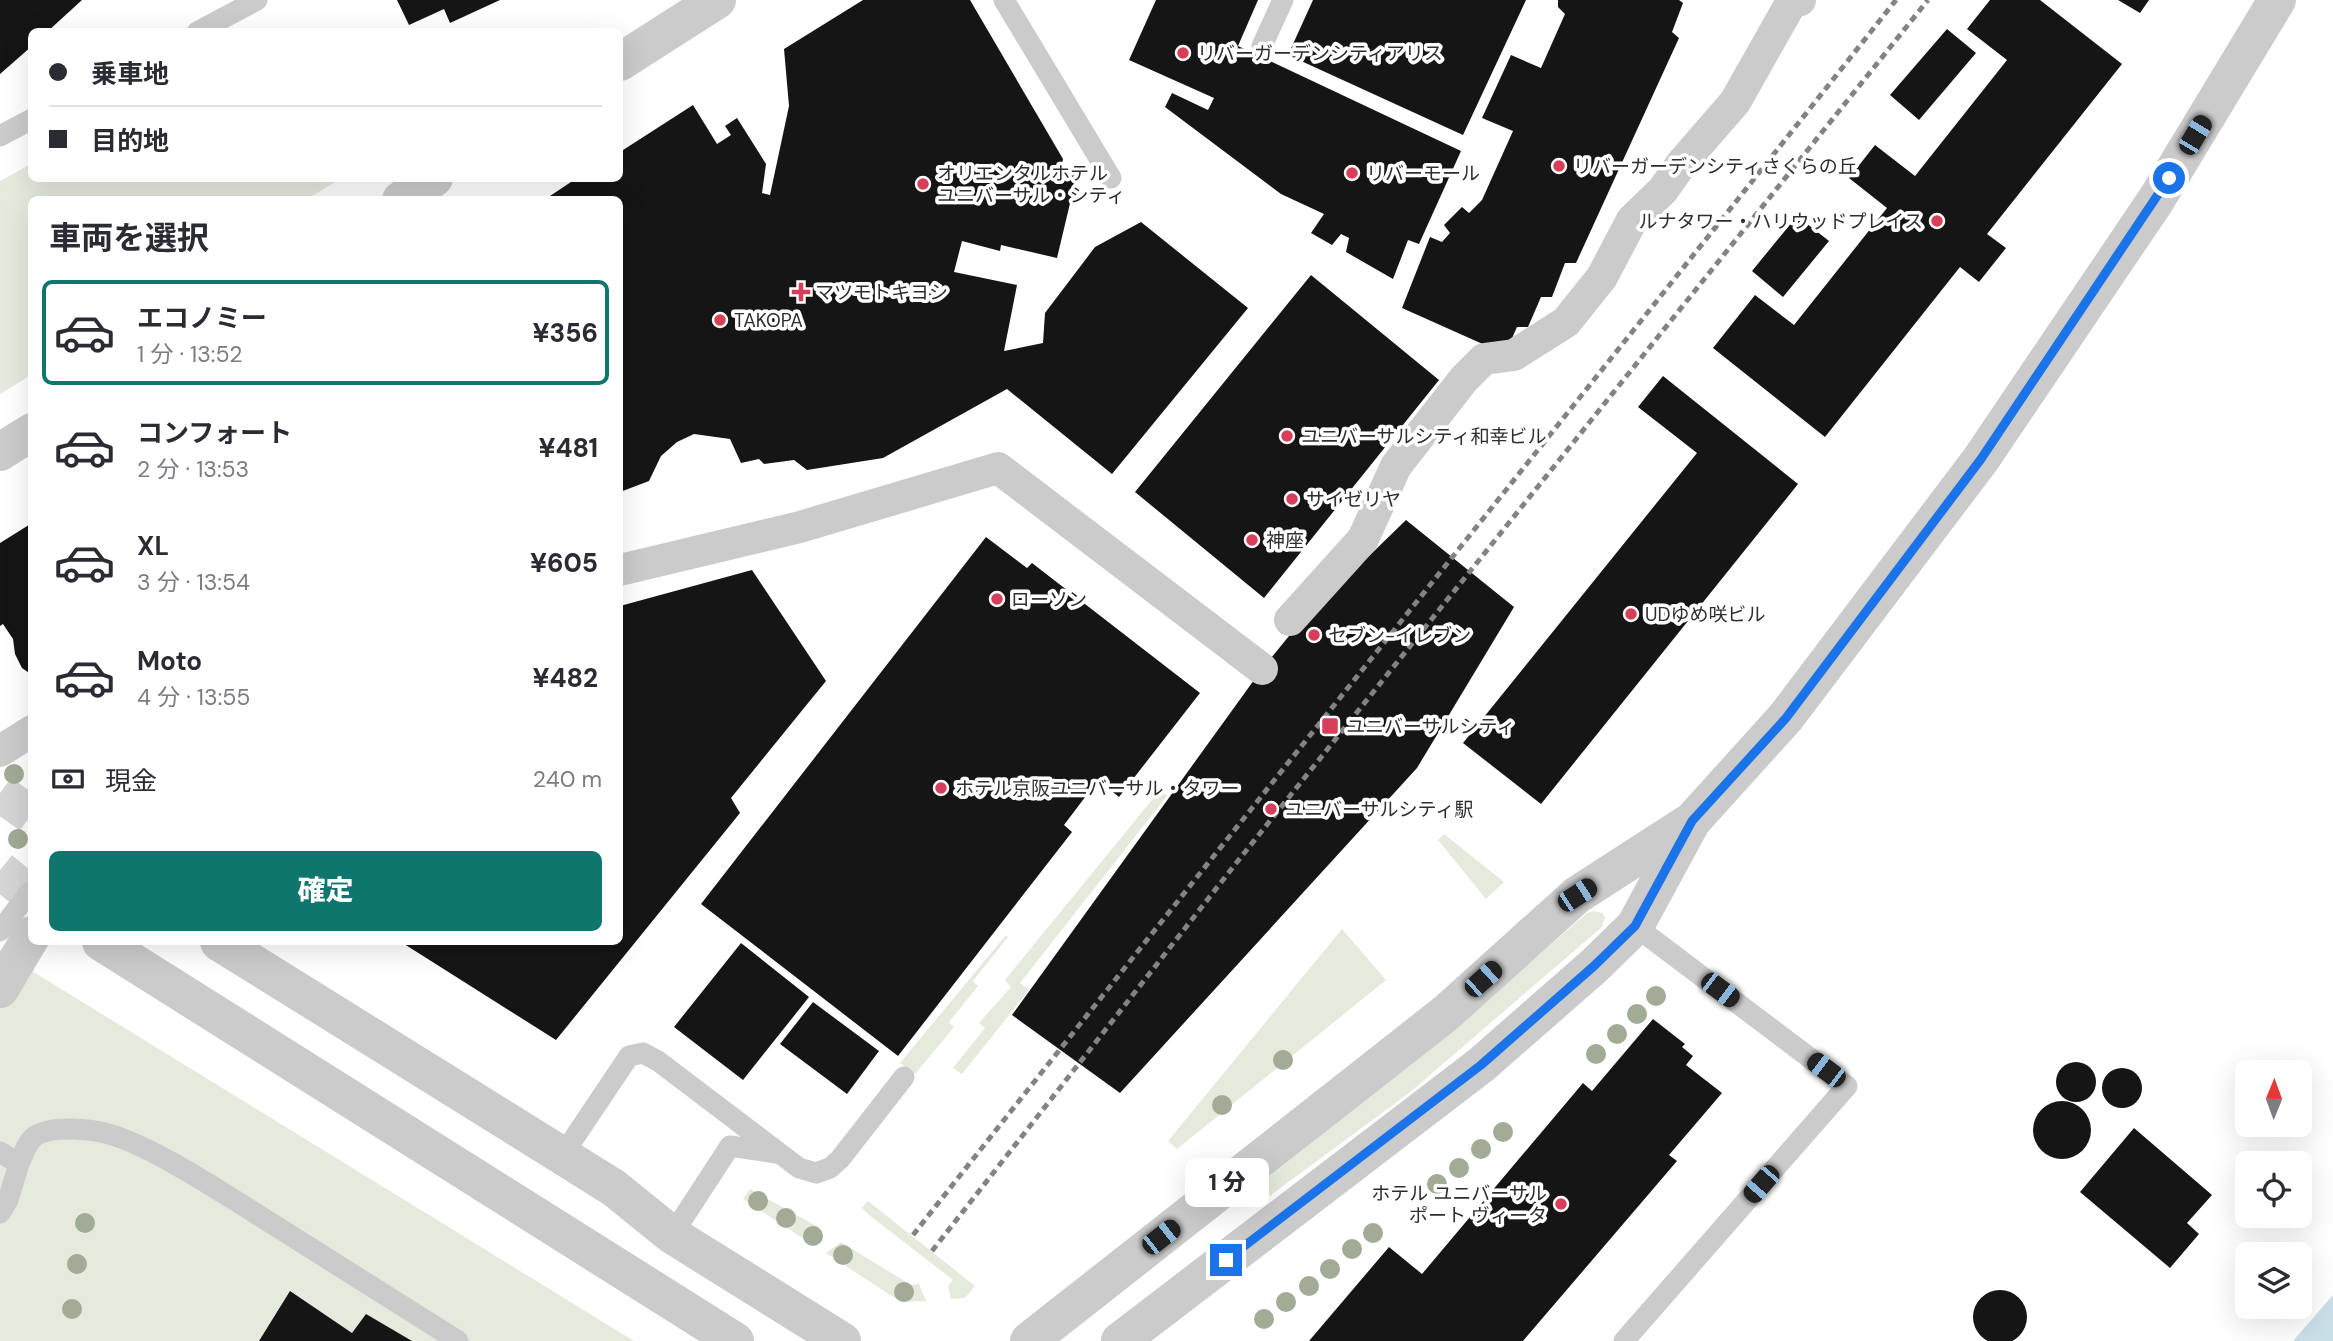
<!DOCTYPE html>
<html lang="ja">
<head>
<meta charset="utf-8">
<style>
	:root { --surface:#fff; --page:#f7f7f7; --text:#2b2b33; --muted:#7c7c81; --line:#e1e1e2; --accent:#0f766e }
	body { margin:0; font-family:"DM Sans","Noto Sans JP",sans-serif; background:var(--page); color:var(--text); height:100vh; display:flex; flex-direction:column; font-size:26px; white-space:nowrap }
	* { box-sizing:border-box; margin:0 }
	p { font-size:23px; color:var(--muted) }
	.icon { flex:none; width:38px; height:38px; fill:none; stroke:currentColor; stroke-width:2; stroke-linecap:round; stroke-linejoin:round }
	.map { position:relative; flex:1; overflow:hidden }
	.details { position:absolute; left:28px; top:196px; width:595px; height:749px; display:flex; flex-direction:column; background:var(--surface); border-radius:10px; box-shadow:0 7px 28px #0002 }
	.details>* { flex:none }
	.guide { position:absolute; left:28px; top:28px; width:595px; height:154px; border-radius:10px; box-shadow:0 7px 28px #0002; display:grid; align-content:center; height:154px; padding:0 21px; background:var(--surface) }
	.needle { width:46px; rotate:1deg }
	.tools { position:absolute; left:2235px; top:1060px; display:grid; gap:14px }
	.tools a { display:grid; place-items:center; width:77px; height:77px; border-radius:10px; background:var(--surface); box-shadow:0 7px 28px #0002; font-size:35px }
	.end { position:absolute; width:32px; height:32px; margin:-16px; border:9px solid #1a73e8; background:#fff; box-shadow:0 0 0 4px #fff }
	.from { border-radius:50% }
	.bubble { position:absolute; height:49px; border-radius:10px; background:var(--surface); box-shadow:0 7px 28px #0002; font-size:23px; font-weight:800; line-height:49px; text-align:center }
	.car { position:absolute; width:21px; height:42px; margin:-21px -10px; border-radius:9px; box-shadow:0 0 5px 2px #0007; background:linear-gradient(#222 24%,#8ab4d8 0 40%,#222 0 76%,#8ab4d8 0 86%,#222 0) }
	.guide b { display:flex; align-items:center; gap:24px; height:66px; font-size:26px }
	.guide b+b { border-top:2px solid var(--line) }
	.guide i { width:18px; height:18px; background:var(--text) }
	ul { padding:0; list-style:none }
	li { display:flex; align-items:center; gap:21px; height:105px; margin:0 14px 10px; padding:0 7px; border:4px solid transparent; border-radius:10px }
	li div { flex:1 }
	li b { display:block; font-size:26px }
	li em { font-style:normal; font-weight:800 }
	li.active { border-color:var(--accent) }
	li>.icon { width:63px; height:63px; stroke-width:1.5 }
	h2 { padding:0 21px; font-size:32px; line-height:84px }
	.pay { display:flex; align-items:center; gap:18px; height:77px; padding:0 21px; font-size:26px }
	.pay p { margin-inline-start:auto }
	.primary-button { display:flex; gap:14px; margin-top:auto; padding:14px 21px }
	.primary-button a { flex:1; height:80px; border-radius:10px; background:var(--accent); color:#fff; font-size:28px; font-weight:800; line-height:80px; text-align:center }
	.map>svg:first-child { display:block }
	.green { fill:#e5eadd }
	.water { fill:#cae0e9 }
	.building { fill:#151515 }
	.lines { fill:none; stroke-linecap:round; stroke-linejoin:round }
	.tertiary-tunnel { stroke:#d5d5d5; stroke-width:38; stroke-dasharray:38 19; stroke-linecap:butt }
	.service { stroke:#cbcbcb; stroke-width:21 }
	.pedestrian { stroke:#cbcbcb; stroke-width:32 }
	.minor { stroke:#cbcbcb; stroke-width:38 }
	.tertiary { stroke:#cbcbcb; stroke-width:38 }
	.rail { stroke:#838383; stroke-width:5; stroke-dasharray:7 5; stroke-linecap:butt }
	.tree { fill:#a2ab95 }
	.route { stroke:#1a73e8; stroke-width:9 }
	.poi-dot { fill:#d73e5a; stroke:#fff; stroke-width:2.5 }
	.labels { text-anchor:middle; dominant-baseline:central; stroke-width:7; stroke-linejoin:round; paint-order:stroke }
	.poi-label { font-size:19px; fill:#2e2e2e; stroke:#fff; text-anchor:start }
</style>
</head>
<body>
<div class="map">
<svg width="2333" height="1341" viewBox="0 0 2333 1341">
	<rect width="100%" height="100%" fill="#fff"/>
	<path class="green" d="M31,164l1,14 308,1 -33,20 -275,1 -1,175 -31,19v-213z
		M1160,790l7,6 -147,187 9,7 -67,84 -9,-6 32,-40 -6,-5 32,-36 -6,-7z
		M1444,834l60,48 -18,17 -48,-59z
		M1593,911l9,2 3,4 -3,10 -193,166 -150,111 -9,-12 186,-148 150,-130z
		M1342,929l44,51 -209,169 -9,-8z
		M1006,935l2,2 -35,44 5,5 -29,36 5,5 -39,47 -15,-11z
		M0,950l27,18 607,373h-634z
		M750,1189l68,38 3,6 -3,8 -5,4 -70,-46z
		M868,1201l107,85 -10,12 -14,1 -3,-13 5,-6 -84,-65 -7,-7z
		M841,1242l70,43 8,-1 7,17 -25,1 -75,-49z"/>
	<path class="water" d="M2333,1295v46h-40z"/>
	<path class="building" d="M0,0h82l-35,32h-15v14l-32,28z
		M397,0h103l-50,23 -6,-14 -35,16z
		M863,0h107l93,159 -2,12 16,3 -20,84 -56,-13 -1,6 -38,-10 -8,31 63,13 -13,66 39,-8 2,-30 50,-66 46,-25 107,86 -136,166 -105,-85 -124,69 -76,12 -13,-10 -30,4 -5,-5 -18,4 -11,-24 -36,-5 -17,8 -16,14 -12,25 -29,11v-292h-76l33,-22h43v-26l73,-47 24,39 14,-9 -6,-9 12,-8 29,46 -4,29 8,2 19,-89 -5,-57z
		M1156,0h102l-20,46 223,105 -42,93 -11,-4 -15,39 -47,-27 3,-14 -8,-4 -9,11 -21,-12 13,-19 -43,-20 -116,-87 7,-14 36,17 6,-12 -85,-38z
		M1313,0h213l-63,135 -175,-80z
		M1558,0h121l4,3 -11,29 7,6 -103,225h-11l-13,34h-11l-13,30h-11l-12,27 -103,-46 28,-71 12,5 8,-9 -6,-8 18,-18 7,6 13,-13 31,-69 -31,-13 29,-63 30,13 24,-54 -7,-7z
		M1990,0h50l82,64 -135,170 19,14 -27,34 -19,-15 -135,170 -112,-89 42,-53 39,30 93,-117 -38,-30 26,-33 40,31 92,-116 -40,-31z
		M2118,0h31l-9,13z
		M1947,29l29,24 -57,67 -29,-25z
		M1797,216l32,25 -46,56 -31,-26z
		M1311,275l128,105 -175,218 -129,-106z
		M1663,376l135,108 -257,320 -78,-61 234,-290 -59,-46z
		M1406,520l108,87 -97,161 -297,325 -108,-78 250,-346 36,-44z
		M32,523v152l-10,-7 -7,-14 -2,-15 -10,-15 -3,2v-83z
		M986,537l41,31 5,-5 168,130 -81,104 -21,-17 -34,45 8,7 -174,224 -197,-152z
		M752,570l74,111 -95,117 9,15 -184,227 -155,-98h219v-336z
		M741,943l68,54 -66,83 -69,-53z
		M813,1002l66,49 -32,43 -67,-50z
		M1653,1019l32,25 -3,3 11,9 -7,9 36,28 -53,62 8,6 -154,180h-214l80,-94 33,27 161,-191 9,8z
		M2056 1082a20 20 0 1 1 40 0a20 20 0 1 1-40 0Z
		M2102 1088a20 20 0 1 1 40 0a20 20 0 1 1-40 0Z
		M2033 1130a29 29 0 1 1 58 0a29 29 0 1 1-58 0Z
		M2134,1128l78,67 -25,28 12,11 -29,34 -90,-76z
		M1973 1317a27 27 0 1 1 54 0a27 27 0 1 1-54 0Z
		M290,1291l62,42 14,-19 46,27h-153z"/>
	<g class="lines">
		<path class="tertiary-tunnel" d="M0,793l32,23
			M0,870l32,26"/>
		<path class="service" d="M1004,0l107,178
			M197,32l60,-32
			M1262,46l21,-46
			M0,136l32,-17
			M0,931l29,-38
			M0,1152l19,12c4,-9 8,-22 16,-28 17,-11 56,-7 74,-2 44,13 106,54 146,79 67,43 135,85 203,128
			M562,1156l67,-100 14,-3 15,8 141,107 17,5 14,-5 10,-9 64,-82
			M0,1213l8,-13 11,-36
			M672,1235l58,-89 46,7
			M1624,1341l223,-255 -212,-160"/>
		<path class="pedestrian" d="M620,570l180,-43 198,-59 264,201
			M1290,620l73,-81 33,-73 68,-87 20,-20 30,-4 52,-33 36,-45 30,-57 31,-30 19,-27 53,-61 56,-99 9,-3
			M0,751l32,-20"/>
		<path class="minor" d="M0,989l32,-54"/>
		<path class="tertiary" d="M620,62l97,-62
			M401,200l33,-22
			M0,452l32,-20
			M101,942l634,399
			M219,942l395,246 58,47 170,106
			M1029,1341l417,-328 131,-118 110,-71
			M1120,1341l361,-276 113,-99 41,-40 57,-105 94,-104 195,-258 175,-259 121,-200"/>
		<path class="rail" d="M913,1235c326,-413 656,-822 983,-1235
			M932,1251l305,-389 691,-862"/>
	</g>
	<g class="tree">
		<circle cx="14" cy="774" r="10"/>
		<circle cx="18" cy="839" r="10"/>
		<circle cx="1656" cy="996" r="10"/>
		<circle cx="1637" cy="1014" r="10"/>
		<circle cx="1617" cy="1034" r="10"/>
		<circle cx="1596" cy="1054" r="10"/>
		<circle cx="1283" cy="1060" r="10"/>
		<circle cx="1222" cy="1105" r="10"/>
		<circle cx="1503" cy="1132" r="10"/>
		<circle cx="1481" cy="1149" r="10"/>
		<circle cx="1459" cy="1168" r="10"/>
		<circle cx="1437" cy="1184" r="10"/>
		<circle cx="758" cy="1201" r="10"/>
		<circle cx="786" cy="1218" r="10"/>
		<circle cx="85" cy="1223" r="10"/>
		<circle cx="1373" cy="1233" r="10"/>
		<circle cx="813" cy="1236" r="10"/>
		<circle cx="1352" cy="1249" r="10"/>
		<circle cx="843" cy="1255" r="10"/>
		<circle cx="77" cy="1264" r="10"/>
		<circle cx="1330" cy="1269" r="10"/>
		<circle cx="1309" cy="1286" r="10"/>
		<circle cx="904" cy="1292" r="10"/>
		<circle cx="1286" cy="1302" r="10"/>
		<circle cx="72" cy="1309" r="10"/>
		<circle cx="1264" cy="1319" r="10"/>
	</g>
	<g class="lines">
		<path class="route" d="M1226,1260l255,-195 113,-99 41,-40 57,-105 94,-103 195,-259 188,-281"/>
	</g>
	<g class="poi-dot">
		<circle cx="1183" cy="53" r="7"/>
		<circle cx="1559" cy="166" r="7"/>
		<circle cx="1352" cy="173" r="7"/>
		<circle cx="923" cy="184" r="7"/>
		<circle cx="1937" cy="221" r="7"/>
		<path d="M797.5 281.5h7v7h7v7h-7v7h-7v-7h-7v-7h7z"/>
		<circle cx="720" cy="320" r="7"/>
		<circle cx="1287" cy="436" r="7"/>
		<circle cx="1292" cy="499" r="7"/>
		<circle cx="1252" cy="540" r="7"/>
		<circle cx="997" cy="599" r="7"/>
		<circle cx="1631" cy="614" r="7"/>
		<circle cx="1314" cy="635" r="7"/>
		<rect x="1321" y="717" width="18" height="18" rx="3.5"/>
		<circle cx="941" cy="788" r="7"/>
		<circle cx="1271" cy="809" r="7"/>
		<circle cx="1561" cy="1204" r="7"/>
	</g>
	<g class="labels">
		<g class="poi-label">
			<text x="1197" y="53">リバーガーデンシティアリス</text>
			<text x="1573" y="166">リバーガーデンシティさくらの丘</text>
			<text x="937" y="173">オリエンタルホテル<tspan x="937" dy="22">ユニバーサル・シティ</tspan></text>
			<text x="1366" y="173">リバーモール</text>
			<text x="1923" y="221" text-anchor="end">ルナタワー・ハリウッドプレイス</text>
			<text x="815" y="292">マツモトキヨシ</text>
			<text x="734" y="320">TAKOPA</text>
			<text x="1301" y="436">ユニバーサルシティ和幸ビル</text>
			<text x="1306" y="499">サイゼリヤ</text>
			<text x="1266" y="540">神座</text>
			<text x="1011" y="599">ローソン</text>
			<text x="1645" y="614">UDゆめ咲ビル</text>
			<text x="1328" y="635">セブン-イレブン</text>
			<text x="1346" y="726">ユニバーサルシティ</text>
			<text x="955" y="788">ホテル京阪ユニバーサル・タワー</text>
			<text x="1285" y="809">ユニバーサルシティ駅</text>
			<text x="1547" y="1193" text-anchor="end">ホテル ユニバーサル<tspan x="1547" dy="22">ポート ヴィータ</tspan></text>
		</g>
	</g>
</svg>
<div class="tools">
<a><svg class="needle" viewBox="-14 -14 28 28"><path d="M0-13l5 13h-10z" fill="#e53935"/><path d="M0 13l5-13h-10z" fill="#7c7c81"/></svg></a>
<a><svg class="icon" aria-label="locate" viewBox="0 0 24 24"><circle cx="12" cy="12" r="6"/><path d="M12 2v4M12 18v4M2 12h4M18 12h4"/></svg></a>
<a><svg class="icon" aria-label="layers" viewBox="0 0 24 24"><path d="M12 4l9 5-9 5-9-5zM3 14l9 5 9-5"/></svg></a>
</div>
<i class="end from" style="left:2169px;top:178px"></i>
<i class="end" style="left:1226px;top:1260px"></i>
<div class="bubble" style="left:1185px;top:1158px;width:84px">1 分</div>
<i class="car" style="left:2195px;top:135px;rotate:31deg"></i>
<i class="car" style="left:1577px;top:895px;rotate:57deg"></i>
<i class="car" style="left:1483px;top:979px;rotate:48deg"></i>
<i class="car" style="left:1720px;top:990px;rotate:127deg"></i>
<i class="car" style="left:1826px;top:1070px;rotate:307deg"></i>
<i class="car" style="left:1761px;top:1184px;rotate:221deg"></i>
<i class="car" style="left:1161px;top:1237px;rotate:52deg"></i>
<div class="guide">
<b><i class="from"></i>乗車地</b>
<b><i></i>目的地</b>
</div>
<section class="details">
<h2>車両を選択</h2>
<ul>
<li class="active"><svg class="icon" aria-label="car" viewBox="0 0 24 24"><path d="M5 17H2v-5l4-1 3-4h7l3 4 3 1v5h-3M9 17h6M6 11h13"/><circle cx="7" cy="17" r="2"/><circle cx="17" cy="17" r="2"/></svg><div><b>エコノミー</b><p>1 分 · 13:52</p></div><em>¥356</em></li>
<li><svg class="icon" aria-label="car" viewBox="0 0 24 24"><path d="M5 17H2v-5l4-1 3-4h7l3 4 3 1v5h-3M9 17h6M6 11h13"/><circle cx="7" cy="17" r="2"/><circle cx="17" cy="17" r="2"/></svg><div><b>コンフォート</b><p>2 分 · 13:53</p></div><em>¥481</em></li>
<li><svg class="icon" aria-label="car" viewBox="0 0 24 24"><path d="M5 17H2v-5l4-1 3-4h7l3 4 3 1v5h-3M9 17h6M6 11h13"/><circle cx="7" cy="17" r="2"/><circle cx="17" cy="17" r="2"/></svg><div><b>XL</b><p>3 分 · 13:54</p></div><em>¥605</em></li>
<li><svg class="icon" aria-label="car" viewBox="0 0 24 24"><path d="M5 17H2v-5l4-1 3-4h7l3 4 3 1v5h-3M9 17h6M6 11h13"/><circle cx="7" cy="17" r="2"/><circle cx="17" cy="17" r="2"/></svg><div><b>Moto</b><p>4 分 · 13:55</p></div><em>¥482</em></li>
</ul>
<div class="pay"><svg class="icon" aria-label="cash" viewBox="0 0 24 24"><path d="M3 7h18v10H3z"/><circle cx="12" cy="12" r="2"/></svg>現金<p>240 m</p></div>
<div class="primary-button"><a>確定</a></div>
</section>
</div>
</body>
</html>
